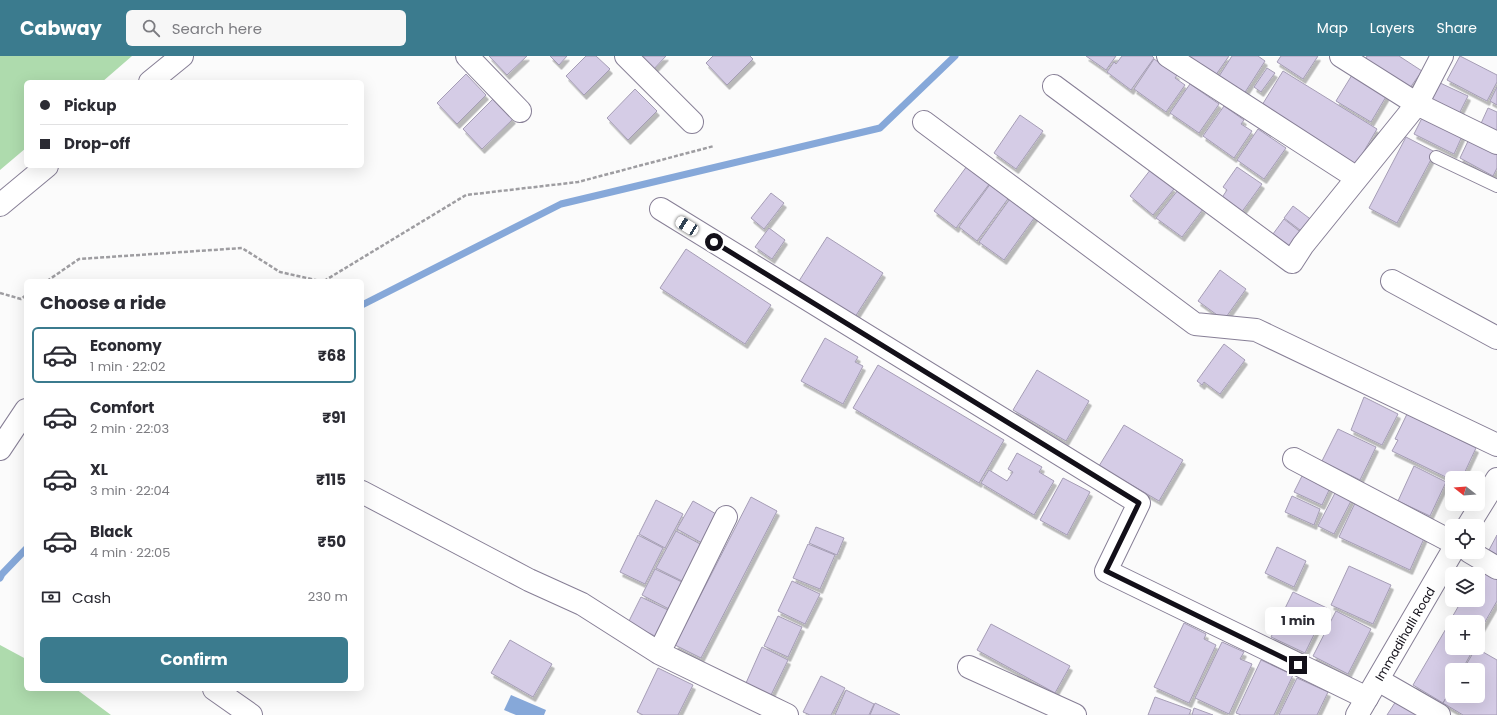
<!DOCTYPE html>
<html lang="en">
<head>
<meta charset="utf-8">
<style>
	:root { --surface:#fff; --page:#f7f7f7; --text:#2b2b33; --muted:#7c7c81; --line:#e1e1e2; --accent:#3b7b8e }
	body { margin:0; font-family:Poppins,sans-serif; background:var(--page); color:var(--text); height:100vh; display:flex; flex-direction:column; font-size:15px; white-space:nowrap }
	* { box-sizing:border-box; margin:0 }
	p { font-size:13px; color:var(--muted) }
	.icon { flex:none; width:22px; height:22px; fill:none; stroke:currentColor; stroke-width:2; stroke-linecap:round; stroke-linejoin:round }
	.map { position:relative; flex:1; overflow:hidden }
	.panel { position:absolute; left:24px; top:223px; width:340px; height:412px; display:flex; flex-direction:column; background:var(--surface); border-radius:6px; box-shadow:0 4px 16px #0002 }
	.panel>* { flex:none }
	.banner { position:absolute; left:24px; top:24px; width:340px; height:88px; border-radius:6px; box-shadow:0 4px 16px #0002; display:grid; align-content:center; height:88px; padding:0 16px; background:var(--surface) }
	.needle { width:26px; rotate:287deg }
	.tools { position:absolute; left:1445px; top:415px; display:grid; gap:8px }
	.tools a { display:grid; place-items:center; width:40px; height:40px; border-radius:6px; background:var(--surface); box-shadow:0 4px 16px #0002; font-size:20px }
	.end { position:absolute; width:18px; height:18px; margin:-9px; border:5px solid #131019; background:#fff; box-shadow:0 0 0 2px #fff }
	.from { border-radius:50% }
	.bubble { position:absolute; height:28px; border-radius:6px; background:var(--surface); box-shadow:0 4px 16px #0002; font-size:13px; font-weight:700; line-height:28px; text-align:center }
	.car { position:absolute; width:12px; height:24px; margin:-12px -6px; border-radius:5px; box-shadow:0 0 3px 1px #0007; background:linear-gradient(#fff 24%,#345 0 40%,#fff 0 76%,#345 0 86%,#fff 0) }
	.banner b { display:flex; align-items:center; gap:14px; height:38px; font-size:15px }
	.banner b+b { border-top:1px solid var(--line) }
	.banner i { width:10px; height:10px; background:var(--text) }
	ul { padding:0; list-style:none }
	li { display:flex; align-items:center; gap:12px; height:56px; margin:0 8px 6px; padding:0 8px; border:2px solid transparent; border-radius:6px }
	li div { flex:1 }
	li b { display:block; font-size:15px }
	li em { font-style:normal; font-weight:700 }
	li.active { border-color:var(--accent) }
	li>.icon { width:36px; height:36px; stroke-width:1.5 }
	h2 { padding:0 16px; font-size:18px; line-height:48px }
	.pay { display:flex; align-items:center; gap:10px; height:44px; padding:0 16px; font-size:15px }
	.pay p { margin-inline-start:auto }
	.primary-button { display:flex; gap:8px; margin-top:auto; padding:8px 16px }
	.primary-button a { flex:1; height:46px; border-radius:6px; background:var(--accent); color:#fff; font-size:16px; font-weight:700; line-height:46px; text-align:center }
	header { display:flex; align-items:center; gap:24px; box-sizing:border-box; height:56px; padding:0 20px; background:var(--accent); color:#fff }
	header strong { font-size:19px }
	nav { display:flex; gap:22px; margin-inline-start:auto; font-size:14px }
	.search { width:280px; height:36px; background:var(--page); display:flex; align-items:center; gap:10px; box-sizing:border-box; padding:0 14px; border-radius:6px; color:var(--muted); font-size:15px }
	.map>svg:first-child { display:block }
	.green { fill:#aedbad }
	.water { fill:#86a8d9 }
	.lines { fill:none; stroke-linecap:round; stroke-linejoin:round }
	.stream { stroke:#86a8d9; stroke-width:7 }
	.building { fill:#d5cce6; stroke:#a59db5; filter:url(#shadow) }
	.lane-casing { stroke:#877f96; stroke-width:14 }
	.street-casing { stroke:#877f96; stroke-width:24 }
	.secondary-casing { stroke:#877f96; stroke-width:24 }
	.path { stroke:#9e9da1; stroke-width:2.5; stroke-dasharray:4 2; stroke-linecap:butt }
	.lane { stroke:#fff; stroke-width:12 }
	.street { stroke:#fff; stroke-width:22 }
	.secondary { stroke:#fff; stroke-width:22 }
	.route { stroke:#131019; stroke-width:5 }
	.labels { text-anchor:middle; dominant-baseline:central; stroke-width:3.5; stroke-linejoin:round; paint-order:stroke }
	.street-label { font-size:12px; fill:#131019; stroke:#fff }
</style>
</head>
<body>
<header>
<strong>Cabway</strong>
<div class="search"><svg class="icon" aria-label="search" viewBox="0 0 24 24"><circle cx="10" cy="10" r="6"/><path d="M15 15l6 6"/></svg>Search here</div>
<nav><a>Map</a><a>Layers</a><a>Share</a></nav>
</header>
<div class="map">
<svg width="1497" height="659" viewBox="0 0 1497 659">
	<defs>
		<filter id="shadow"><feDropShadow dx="2.5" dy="4.5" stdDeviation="0" flood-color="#0004"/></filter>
	</defs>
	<rect width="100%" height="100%" fill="#fbfbfb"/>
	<path class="green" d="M0,0h132l-30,26h-76v66l-26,22z
		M0,589l26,14v30h50l35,26h-111z"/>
	<path class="water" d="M511,639l35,15 -2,5h-28l-12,-5z"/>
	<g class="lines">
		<path class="stream" d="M362,249l199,-101 319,-76 75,-72
			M0,522l2,-4 24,-25"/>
	</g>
	<path class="building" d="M489,0h38l-20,19z
		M550,0h17l-8,9z
		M586,0h10l14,13 -26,26 -18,-19z
		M636,0h30l-14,15z
		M713,0h37l3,3 -26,26 -21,-22z
		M1086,0h30l-10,14z
		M1122,0h30l2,2 -23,32 -24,-18 7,-10 2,2z
		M1181,0h48l-16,23z
		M1232,0h26l7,5 -23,36 -26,-16z
		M1281,0h37l-15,23 -26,-17z
		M1367,0h32l23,15 -15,21 -44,-29z
		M1460,0l37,19v7l-10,19 -40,-21z
		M1154,3l23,16 -2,3 10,7 -19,27 -32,-23z
		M1267,12l8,5 -14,19 -7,-5z
		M1283,15l94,58 -23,39 -95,-58z
		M466,18l20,21 -29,29 -20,-21z
		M1352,19l35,20 -16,27 -35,-21z
		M1438,26l30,14 -11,22 -29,-13z
		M1190,28l29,20 -20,29 -29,-20z
		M1497,31v18l-7,-4z
		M635,33l22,22 -29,29 -21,-22z
		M493,43l20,20 -31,30 -19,-20z
		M1224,50l20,14 -3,4 11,7 -18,27 -31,-22z
		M1488,52l9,4v27l-19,-9z
		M1424,58l39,20 -9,20 -40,-20z
		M1020,59l23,16 -27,38 -22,-16z
		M1258,73l28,19 -22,31 -27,-19z
		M1406,81l29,15 -38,71 -28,-15z
		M1470,81l27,14v17l-4,8 -33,-18z
		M967,110l23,17 -34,45 -22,-17z
		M1237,111l25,17 -21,29 -20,-14 6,-9 -4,-3z
		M1151,113l23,20 -21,26 -23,-19z
		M991,127l19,13 -33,45 -18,-14z
		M1178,134l25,19 -21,28 -26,-19z
		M771,137l13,10 -20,26 -13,-11z
		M1012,140l25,18 -33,46 -25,-18z
		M1293,150l20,15 -9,12 -20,-15z
		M1284,163l19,15 -11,14 -19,-14z
		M769,172l16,12 -13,19 -17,-12z
		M827,181l56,36 -28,44 -56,-36z
		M686,193l85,56 -26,39 -85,-56z
		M1220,214l26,19 -22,31 -26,-19z
		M825,282l33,19 -3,5 8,4 -20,38 -42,-23z
		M1224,288l21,16 -25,34 -16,-12 -2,3 -5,-4z
		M878,309l126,75 -25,43 -126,-75z
		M1037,314l52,31 -23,40 -53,-31z
		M1364,341l34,17 -16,31 -31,-15z
		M1407,358l69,34 -14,30h-10v2l-60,-29 6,-11 -3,-1z
		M1124,369l59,35 -24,41 -60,-35z
		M1338,373l38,18 -16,33 -38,-19z
		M1017,397l25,14 -3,5 15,9 -20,34 -53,-32 8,-13 18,11 6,-9 -5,-3z
		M1414,410l32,16 -16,34 -32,-15z
		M1302,420l28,12 -8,17 -28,-13z
		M1063,422l27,14 -23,43 -27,-15z
		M1336,435l16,8 -18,35 -16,-8z
		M1292,440l28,13 -6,16 -29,-13z
		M751,441l26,14 -76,147 -26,-13z
		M656,444l27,14 -18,34 -26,-14z
		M693,445l25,14 -16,28 -25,-14z
		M1356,445l70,33 -16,36 -71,-33z
		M816,471l28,11 -7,17 -28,-12z
		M676,475l26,14 -20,36 -26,-13z
		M638,479l25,13 -18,36 -25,-12z
		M1497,479v20l-8,-5z
		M808,488l27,11 -15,34 -27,-11z
		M1277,491l29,14 -12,26 -29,-14z
		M1349,510l42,19 -18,39 -42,-19z
		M655,513l27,13 -13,27 -27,-14z
		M1480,513l17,10v22l-19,33v-12h-26v7l-5,-3 15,-26h16v-26h-1z
		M792,525l28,13 -15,30 -27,-13z
		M1293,536l34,16 -22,45 -34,-16z
		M641,541l27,13 -13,26 -27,-13z
		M1336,555l35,18 -23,45 -35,-18z
		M778,560l24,11 -14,30 -24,-11z
		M1184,567l22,11 -2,5 12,6 -27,58 -35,-16z
		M991,568l79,42 -15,27 -78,-43z
		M1447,571l5,3v18h22l-12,22h-10v17l-9,16 -30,-18z
		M510,584l42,24 -19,33 -42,-24z
		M1222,586l22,10 -4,7 12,5 -23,50 -34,-16z
		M762,591l26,13 -17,35 -25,-12z
		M1476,592l21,12v55h-34l-20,-12 9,-15v8h26v-26h-15z
		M1261,604l32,15 -19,40h-33l-5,-2z
		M658,612l35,17 -15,30h-35l-6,-3z
		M821,620l24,12 -14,27h-21l-7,-3z
		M1297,622l31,14 -11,23h-38z
		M846,634l28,14 -5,11h-34z
		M1155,641l36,13 -2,5h-41z
		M1396,645l22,14h-31z
		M875,647l25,12h-30z
		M1194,652l19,7h-21z"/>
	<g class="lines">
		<defs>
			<path id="lane" d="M1436,101l61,29"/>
			<path id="street" d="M467,0l53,55
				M626,0l66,66
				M1168,0l189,122
				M1341,0l76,48 80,39
				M150,26l32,-26
				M1054,30l238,176 11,-17 114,-141 25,-48
				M924,66l271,202 61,6 241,115
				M0,149l47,-39
				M661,153l478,294 -33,68 261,127
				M1392,225l105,57
				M0,393l26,-39
				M1294,403l158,83
				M362,436l167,88 53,24 77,49 128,62
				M1470,496l27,16
				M659,597l67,-136
				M969,611l106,48
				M1378,624l61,35
				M214,633l37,26"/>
			<g id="secondary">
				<path d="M1468,470l29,-47"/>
				<path id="s1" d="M1357,659l95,-163"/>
			</g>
		</defs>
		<use href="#lane" class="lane-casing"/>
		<use href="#street" class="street-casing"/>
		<use href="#secondary" class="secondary-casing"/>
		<path class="path" d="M47,225l32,-22 163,-11 38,24 40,9
			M324,225l142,-86 112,-13 136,-36
			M0,237l21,6 5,-4"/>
		<use href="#lane" class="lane"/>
		<use href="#street" class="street"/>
		<use href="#secondary" class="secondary"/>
	</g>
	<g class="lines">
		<path class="route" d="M714,186l425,261 -33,68 192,94"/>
	</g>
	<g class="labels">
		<g class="street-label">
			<text stroke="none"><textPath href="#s1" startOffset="94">Immadihalli Road</textPath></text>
		</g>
	</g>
</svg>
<div class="tools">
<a><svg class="needle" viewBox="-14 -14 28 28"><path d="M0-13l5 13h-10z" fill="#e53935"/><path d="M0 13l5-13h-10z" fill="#7c7c81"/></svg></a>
<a><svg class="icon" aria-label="locate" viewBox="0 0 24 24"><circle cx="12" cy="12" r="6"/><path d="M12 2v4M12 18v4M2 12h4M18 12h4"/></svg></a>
<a><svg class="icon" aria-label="layers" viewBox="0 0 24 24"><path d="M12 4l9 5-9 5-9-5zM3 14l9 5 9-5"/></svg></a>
<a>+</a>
<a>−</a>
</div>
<i class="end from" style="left:714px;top:186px"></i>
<i class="end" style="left:1298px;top:609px"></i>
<div class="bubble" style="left:1265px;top:551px;width:66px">1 min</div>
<i class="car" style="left:687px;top:170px;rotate:302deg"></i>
<div class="banner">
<b><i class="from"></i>Pickup</b>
<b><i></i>Drop-off</b>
</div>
<section class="panel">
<h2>Choose a ride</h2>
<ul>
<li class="active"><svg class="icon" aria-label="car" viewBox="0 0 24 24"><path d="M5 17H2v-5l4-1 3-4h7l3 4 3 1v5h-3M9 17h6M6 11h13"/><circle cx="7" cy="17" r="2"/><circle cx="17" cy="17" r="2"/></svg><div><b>Economy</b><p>1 min · 22:02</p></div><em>₹68</em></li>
<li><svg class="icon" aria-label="car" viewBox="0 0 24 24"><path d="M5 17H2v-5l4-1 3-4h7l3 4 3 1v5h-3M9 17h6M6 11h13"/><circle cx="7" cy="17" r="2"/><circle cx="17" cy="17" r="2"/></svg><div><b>Comfort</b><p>2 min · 22:03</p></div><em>₹91</em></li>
<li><svg class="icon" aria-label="car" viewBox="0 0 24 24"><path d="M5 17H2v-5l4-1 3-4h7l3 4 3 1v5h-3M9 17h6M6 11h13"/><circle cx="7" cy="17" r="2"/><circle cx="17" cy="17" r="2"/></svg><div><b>XL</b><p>3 min · 22:04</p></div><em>₹115</em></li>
<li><svg class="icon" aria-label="car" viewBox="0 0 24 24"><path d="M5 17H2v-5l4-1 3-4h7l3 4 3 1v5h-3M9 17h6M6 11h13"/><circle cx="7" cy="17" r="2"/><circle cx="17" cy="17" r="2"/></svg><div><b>Black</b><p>4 min · 22:05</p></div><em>₹50</em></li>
</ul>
<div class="pay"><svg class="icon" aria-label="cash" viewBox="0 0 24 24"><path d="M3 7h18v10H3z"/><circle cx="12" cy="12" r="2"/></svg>Cash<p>230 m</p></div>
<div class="primary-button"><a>Confirm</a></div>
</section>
</div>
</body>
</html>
